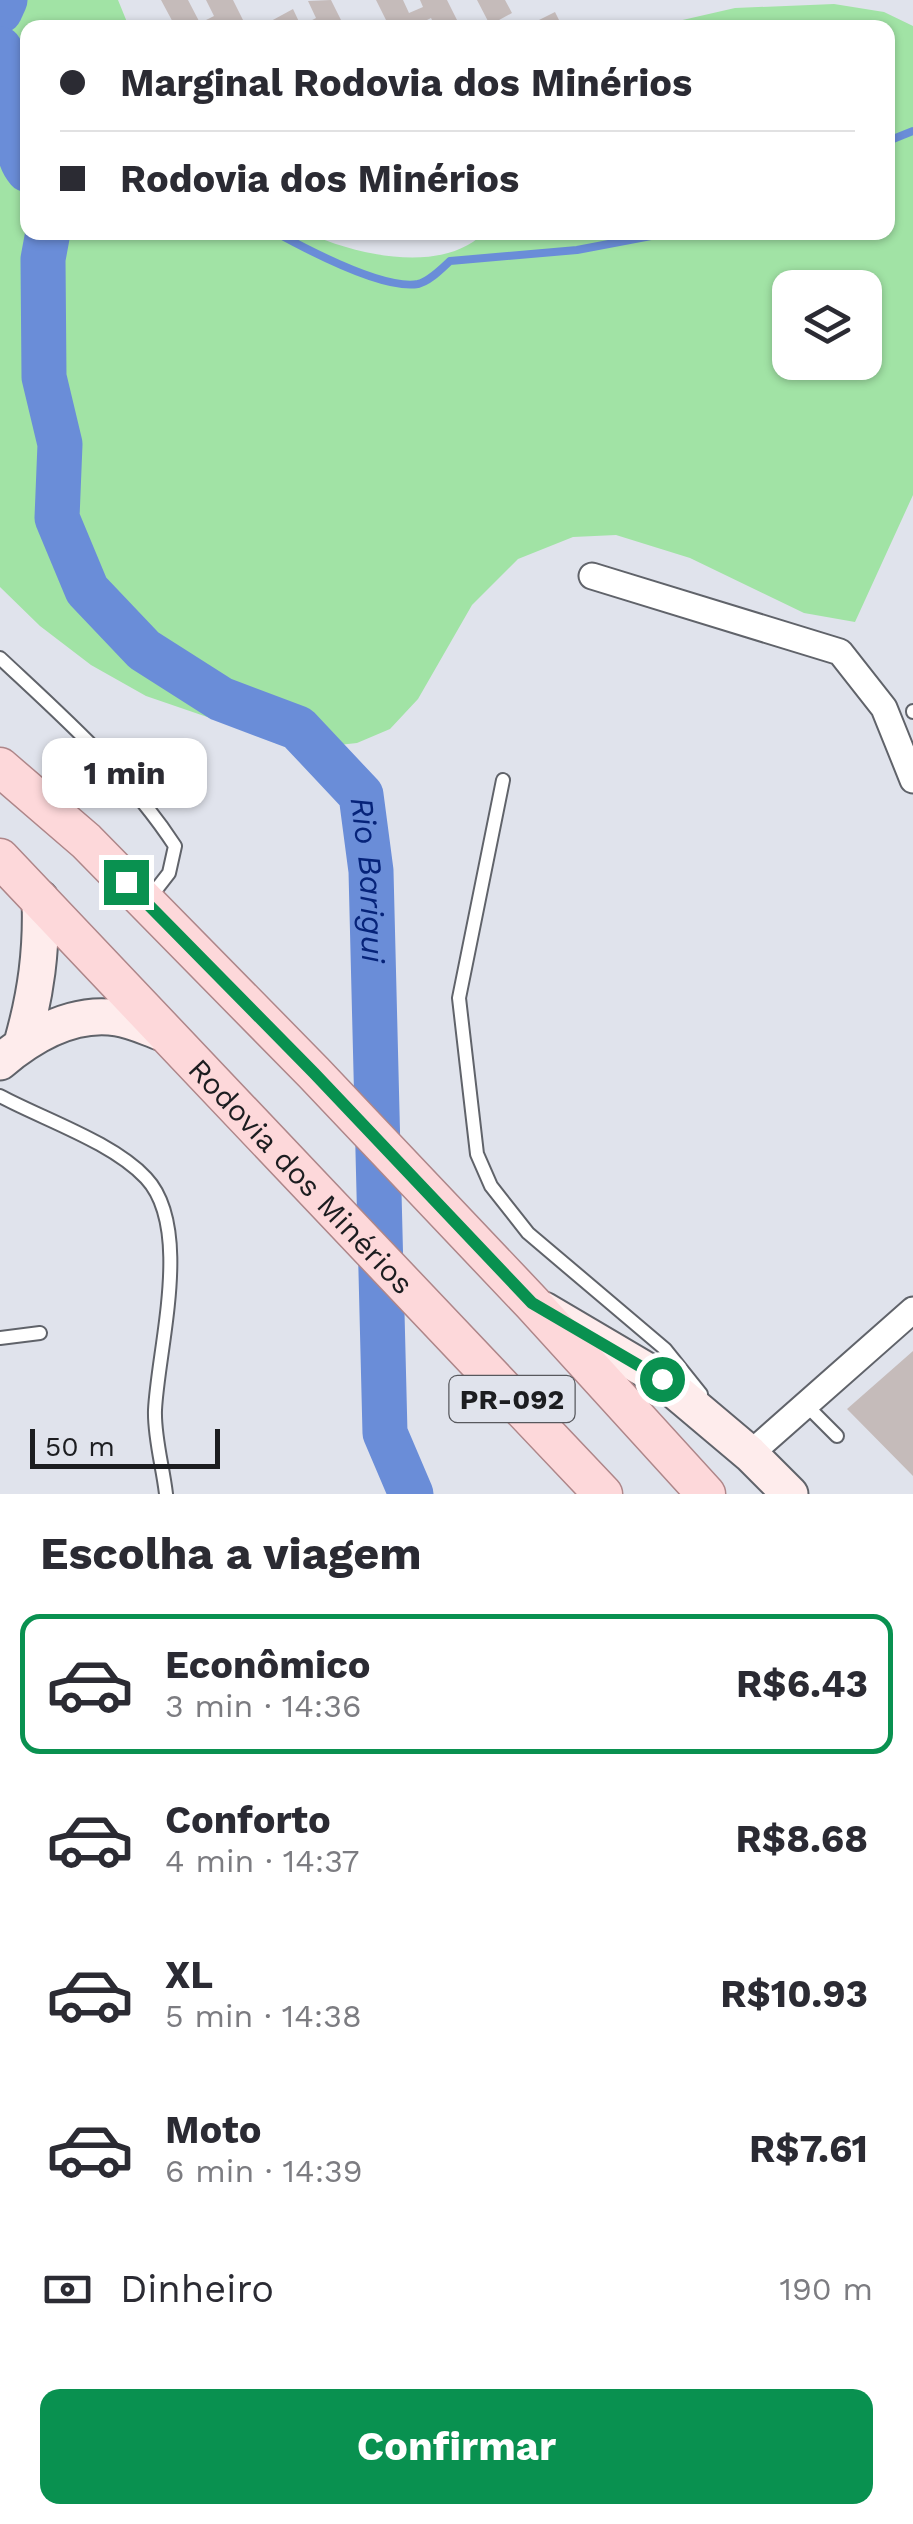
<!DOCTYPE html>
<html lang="pt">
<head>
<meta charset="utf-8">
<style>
	:root { --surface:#fff; --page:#f2f2f3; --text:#2b2b33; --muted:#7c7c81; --line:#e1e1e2; --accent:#099150 }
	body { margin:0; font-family:"Work Sans",sans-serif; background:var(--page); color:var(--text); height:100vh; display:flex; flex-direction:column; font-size:38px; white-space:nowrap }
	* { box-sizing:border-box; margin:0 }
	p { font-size:32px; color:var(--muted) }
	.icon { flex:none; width:55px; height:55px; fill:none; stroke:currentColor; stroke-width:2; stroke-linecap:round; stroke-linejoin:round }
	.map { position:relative; height:1494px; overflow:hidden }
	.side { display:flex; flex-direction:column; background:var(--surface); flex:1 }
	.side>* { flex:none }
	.banner { position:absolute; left:20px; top:20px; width:875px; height:220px; border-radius:20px; box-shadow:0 2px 8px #0004; display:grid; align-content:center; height:220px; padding:0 40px; background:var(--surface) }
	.controls { position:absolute; left:772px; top:270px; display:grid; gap:20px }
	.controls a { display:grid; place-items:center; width:110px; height:110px; border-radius:20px; background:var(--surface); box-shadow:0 2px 8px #0004; font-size:50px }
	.scale { position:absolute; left:30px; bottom:25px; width:190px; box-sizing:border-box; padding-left:10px; border:5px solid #1c1d20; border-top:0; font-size:28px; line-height:35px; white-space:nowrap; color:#1c1d20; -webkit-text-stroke:8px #e0e3ec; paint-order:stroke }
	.end { position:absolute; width:45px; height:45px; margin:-22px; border:12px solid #099150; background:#fff; box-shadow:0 0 0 5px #fff }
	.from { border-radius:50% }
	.bubble { position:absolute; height:70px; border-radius:20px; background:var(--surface); box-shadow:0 2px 8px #0004; font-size:32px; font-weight:700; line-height:70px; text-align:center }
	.banner b { display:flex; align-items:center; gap:35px; height:95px; font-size:38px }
	.banner b+b { border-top:2px solid var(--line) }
	.banner i { width:25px; height:25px; background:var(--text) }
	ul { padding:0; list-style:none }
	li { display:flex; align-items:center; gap:30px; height:140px; margin:0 20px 15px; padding:0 20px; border:5px solid transparent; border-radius:20px }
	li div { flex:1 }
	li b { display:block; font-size:38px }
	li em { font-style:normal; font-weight:700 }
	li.on { border-color:var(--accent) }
	li>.icon { width:90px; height:90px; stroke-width:1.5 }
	h2 { padding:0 40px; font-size:45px; line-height:120px }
	.pay { display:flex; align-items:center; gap:25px; height:110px; padding:0 40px; font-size:38px }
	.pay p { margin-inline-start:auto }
	.primary-button { display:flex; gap:20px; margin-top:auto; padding:20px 40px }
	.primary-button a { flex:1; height:115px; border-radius:20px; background:var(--accent); color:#fff; font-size:40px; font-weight:700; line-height:115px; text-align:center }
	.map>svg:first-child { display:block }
	.green { fill:#a1e3a5; fill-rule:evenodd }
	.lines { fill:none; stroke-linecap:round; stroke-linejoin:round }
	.stream { stroke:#6a8dd8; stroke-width:8 }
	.river { stroke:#6a8dd8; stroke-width:45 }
	.building { fill:#c5bbba }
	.service-casing { stroke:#60636a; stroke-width:16 }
	.minor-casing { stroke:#60636a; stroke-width:29 }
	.secondary-casing { stroke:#60636a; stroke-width:39 }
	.primary-casing { stroke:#ae8689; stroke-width:41 }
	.service { stroke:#fff; stroke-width:12 }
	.minor { stroke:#fff; stroke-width:25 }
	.secondary { stroke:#feecec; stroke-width:35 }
	.primary { stroke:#fdd8da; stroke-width:38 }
	.route { stroke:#099150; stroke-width:12 }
	.labels { text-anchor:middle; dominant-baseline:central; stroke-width:9; stroke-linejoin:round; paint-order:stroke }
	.shield { fill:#e0e3ec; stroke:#57585d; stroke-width:2.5 }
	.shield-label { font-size:28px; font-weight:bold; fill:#1c1d20 }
	.street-label { font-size:30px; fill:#1c1d20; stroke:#e0e3ec }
	.water-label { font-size:32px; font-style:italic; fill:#062379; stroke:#e0e3ec }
</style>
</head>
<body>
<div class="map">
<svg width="913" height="1494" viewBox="0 0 913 1494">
	<rect width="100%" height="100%" fill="#e0e3ec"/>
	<path class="green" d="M0,0h118l11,27 -101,1v204l280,1c48,22 133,42 176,0l404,-1v-204l-236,-1 83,-19 99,-4 50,8 29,14v469l-58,127 -51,-9 -114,-55 -74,-23 -43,2 -55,22 -46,46 -54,94 -28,30 -33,14 -27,3 -73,-12 -111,-38 -55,-31 -51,-39 -40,-39zM790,288h75v74h-75z"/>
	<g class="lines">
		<path class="stream" d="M16,120l12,2
			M888,141l25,-10
			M275,232c31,17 108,58 143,52 12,-3 23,-15 32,-23l127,-11 95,-18"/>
		<g class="river">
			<path d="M0,11l5,-11"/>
			<path d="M0,49c3,25 12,48 16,73 3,17 0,34 12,48"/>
			<path id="s1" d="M48,232l-5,27 1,118 16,67 -3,74 30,72 57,60 77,49 77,29 63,67 10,76 14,562 26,61"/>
		</g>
	</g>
	<path class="building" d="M161,0h27l12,23 14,-7 -8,-16h27l14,28h-71z
		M331,0l14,28h-71l-3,-7 22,-12 8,17 15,-8 -8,-17z
		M376,0h27l6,13 14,-6 -3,-7h27l12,24 -23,4 -5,-10 -14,7 1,3h-28z
		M477,0h28l7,13 -22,12z
		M555,12l8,16h-27l-3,-5z
		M913,1351v125l-66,-67z"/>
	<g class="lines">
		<defs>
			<path id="service" d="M0,658c63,59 128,116 175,188l-6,27 -21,27
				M913,711v1
				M503,780l-44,218 18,156 14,32 37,47 137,116 36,45
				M0,1096c45,24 112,46 146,82 47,50 12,170 9,232 -1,27 8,57 11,84
				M0,1338l40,-5
				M805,1404l32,32"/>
			<path id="minor" d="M592,576l248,76 44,56 29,72
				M750,1454l163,-144"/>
			<path id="secondary" d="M22,1043c14,-49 20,-93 18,-145
				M0,1062c32,-27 72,-51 117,-44 15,2 31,10 46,15
				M544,1310l117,69 89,75 40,40"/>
			<g id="primary">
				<path d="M0,767l86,74 228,232 218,230 174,191"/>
				<path id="s2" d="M0,858l603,636"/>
			</g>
		</defs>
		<use href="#service" class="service-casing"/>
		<use href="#minor" class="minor-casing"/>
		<use href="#secondary" class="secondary-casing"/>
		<use href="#primary" class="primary-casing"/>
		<use href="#service" class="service"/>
		<use href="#minor" class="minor"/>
		<use href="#secondary" class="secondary"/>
		<use href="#primary" class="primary"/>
	</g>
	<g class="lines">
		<path class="route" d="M126,882l188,191 218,230 130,76"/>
	</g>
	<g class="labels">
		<rect class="shield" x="449.5" y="1376" width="125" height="46" rx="8"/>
		<g class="shield-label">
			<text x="512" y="1399">PR-092</text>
		</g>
		<g class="street-label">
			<text stroke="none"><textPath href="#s2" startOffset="438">Rodovia dos Minérios</textPath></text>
		</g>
		<g class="water-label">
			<text stroke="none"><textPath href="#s1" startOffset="800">Rio Barigui</textPath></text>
		</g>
	</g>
</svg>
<div class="controls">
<a><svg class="icon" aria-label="layers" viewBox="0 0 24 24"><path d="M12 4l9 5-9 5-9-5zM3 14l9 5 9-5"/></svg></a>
</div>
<div class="scale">50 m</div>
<i class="end from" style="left:662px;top:1379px"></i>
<i class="end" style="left:126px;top:882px"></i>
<div class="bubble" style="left:42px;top:738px;width:165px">1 min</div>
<div class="banner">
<b><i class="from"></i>Marginal Rodovia dos Minérios</b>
<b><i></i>Rodovia dos Minérios</b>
</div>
</div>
<section class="side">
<h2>Escolha a viagem</h2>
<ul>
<li class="on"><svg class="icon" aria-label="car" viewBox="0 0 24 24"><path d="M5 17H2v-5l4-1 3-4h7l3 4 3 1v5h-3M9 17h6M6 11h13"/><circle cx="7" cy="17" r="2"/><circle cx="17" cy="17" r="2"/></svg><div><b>Econômico</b><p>3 min · 14:36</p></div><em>R$6.43</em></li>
<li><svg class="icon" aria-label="car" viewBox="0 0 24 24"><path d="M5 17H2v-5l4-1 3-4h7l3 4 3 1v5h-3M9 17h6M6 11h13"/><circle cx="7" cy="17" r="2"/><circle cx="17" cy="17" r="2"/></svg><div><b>Conforto</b><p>4 min · 14:37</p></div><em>R$8.68</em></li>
<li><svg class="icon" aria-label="car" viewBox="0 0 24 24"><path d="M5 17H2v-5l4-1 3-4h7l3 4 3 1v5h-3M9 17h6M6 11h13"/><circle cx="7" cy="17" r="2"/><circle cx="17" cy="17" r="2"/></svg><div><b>XL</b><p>5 min · 14:38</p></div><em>R$10.93</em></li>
<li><svg class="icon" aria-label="car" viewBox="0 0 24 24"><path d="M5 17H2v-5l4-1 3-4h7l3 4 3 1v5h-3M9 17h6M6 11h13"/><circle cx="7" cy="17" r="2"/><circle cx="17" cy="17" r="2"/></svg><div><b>Moto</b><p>6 min · 14:39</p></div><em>R$7.61</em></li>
</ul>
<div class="pay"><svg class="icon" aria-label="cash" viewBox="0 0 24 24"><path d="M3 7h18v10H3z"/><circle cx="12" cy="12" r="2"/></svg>Dinheiro<p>190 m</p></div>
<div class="primary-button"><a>Confirmar</a></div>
</section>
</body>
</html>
